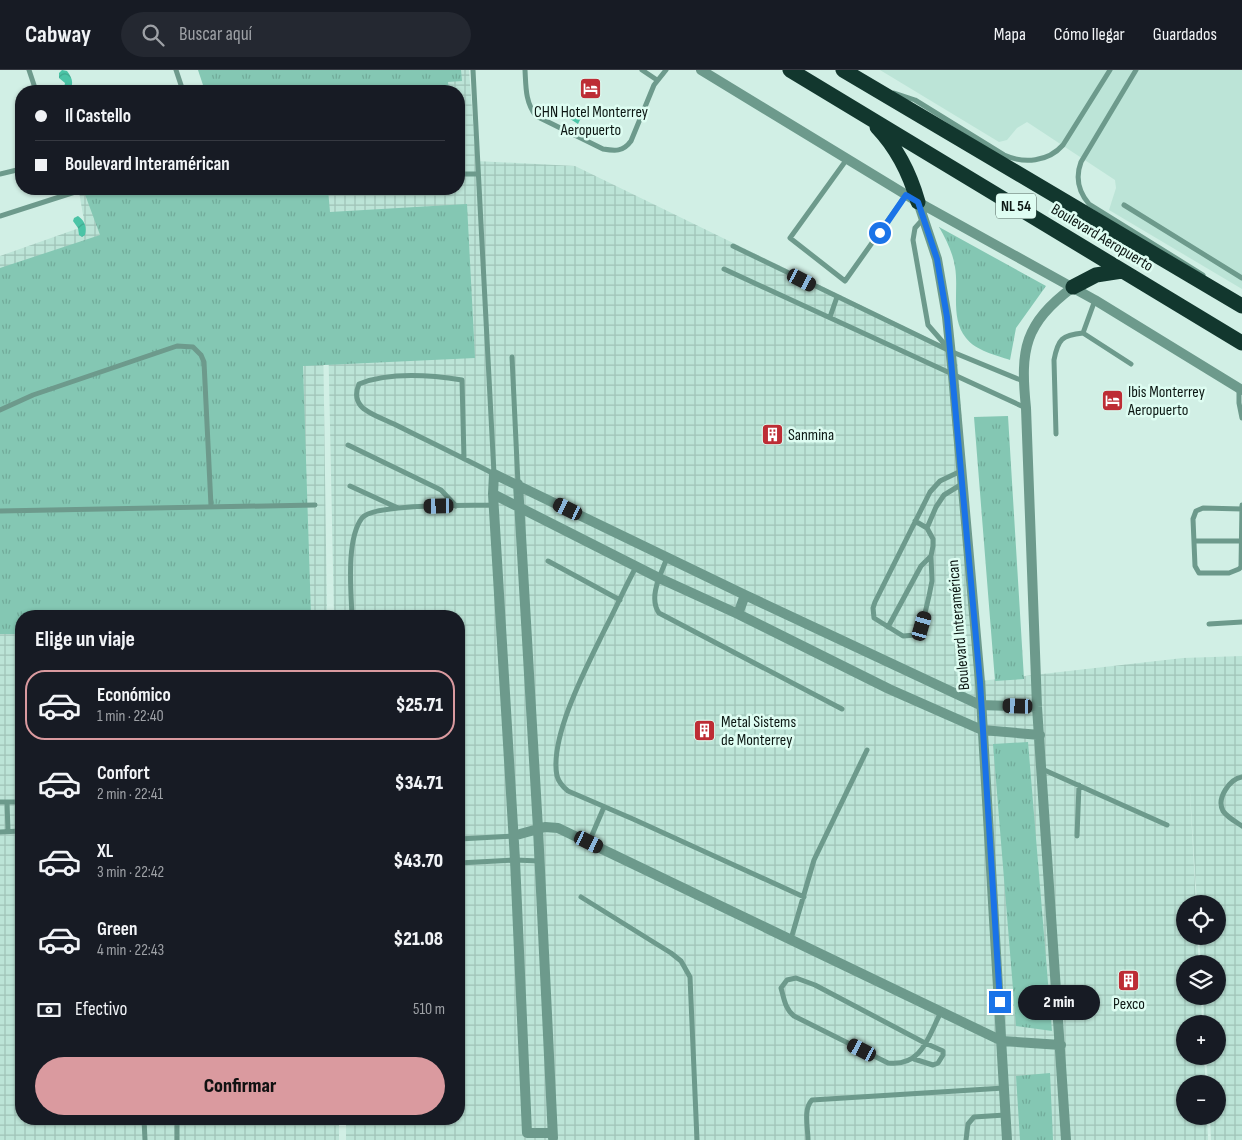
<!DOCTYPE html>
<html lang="es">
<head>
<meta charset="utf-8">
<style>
	:root { --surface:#171b24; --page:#242831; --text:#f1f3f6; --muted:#9ea1a6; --line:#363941; --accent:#da9a9f }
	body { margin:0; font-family:"Sofia Sans Condensed",sans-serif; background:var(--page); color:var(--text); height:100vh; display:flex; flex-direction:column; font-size:19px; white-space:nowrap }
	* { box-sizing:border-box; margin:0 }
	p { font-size:16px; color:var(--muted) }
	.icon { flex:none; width:28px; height:28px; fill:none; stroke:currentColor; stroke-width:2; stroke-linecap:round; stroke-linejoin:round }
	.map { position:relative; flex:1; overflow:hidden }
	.details { position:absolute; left:15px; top:540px; width:450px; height:515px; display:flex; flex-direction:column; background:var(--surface); border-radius:20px; box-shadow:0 1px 4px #0004 }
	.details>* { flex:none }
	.hud { position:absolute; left:15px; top:15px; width:450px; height:110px; border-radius:20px; box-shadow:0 1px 4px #0004; display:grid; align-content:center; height:110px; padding:0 20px; background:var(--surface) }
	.controls { position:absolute; left:1176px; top:825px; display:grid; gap:10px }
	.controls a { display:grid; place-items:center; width:50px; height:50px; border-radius:50%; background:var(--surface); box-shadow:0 1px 4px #0004; font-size:25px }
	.end { position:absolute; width:22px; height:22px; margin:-11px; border:6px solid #1a73e8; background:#fff; box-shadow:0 0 0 2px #fff }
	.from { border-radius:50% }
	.bubble { position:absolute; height:35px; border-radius:18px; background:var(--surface); box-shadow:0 1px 4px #0004; font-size:16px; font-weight:800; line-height:35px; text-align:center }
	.car { position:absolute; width:15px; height:30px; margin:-15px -8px; border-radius:6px; box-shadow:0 0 4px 1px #0007; background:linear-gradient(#222 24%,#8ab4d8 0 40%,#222 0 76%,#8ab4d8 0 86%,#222 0) }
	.hud b { display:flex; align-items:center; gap:18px; height:48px; font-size:19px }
	.hud b+b { border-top:1px solid var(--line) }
	.hud i { width:12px; height:12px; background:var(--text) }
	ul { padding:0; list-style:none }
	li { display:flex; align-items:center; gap:15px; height:70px; margin:0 10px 8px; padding:0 10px; border:2px solid transparent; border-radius:20px }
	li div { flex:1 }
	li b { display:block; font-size:19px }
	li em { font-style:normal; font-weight:800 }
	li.current { border-color:var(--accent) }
	li>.icon { width:45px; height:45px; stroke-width:1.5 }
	h2 { padding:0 20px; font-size:22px; line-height:60px }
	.pay { display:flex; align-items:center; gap:12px; height:55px; padding:0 20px; font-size:19px }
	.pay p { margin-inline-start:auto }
	.button { display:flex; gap:10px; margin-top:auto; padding:10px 20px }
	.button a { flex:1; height:58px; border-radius:30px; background:var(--accent); color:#111; font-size:20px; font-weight:800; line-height:58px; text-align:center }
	header { display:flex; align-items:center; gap:30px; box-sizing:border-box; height:70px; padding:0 25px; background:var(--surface); border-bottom:1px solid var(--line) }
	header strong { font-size:24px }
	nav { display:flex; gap:28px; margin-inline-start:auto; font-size:18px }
	.search { width:350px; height:45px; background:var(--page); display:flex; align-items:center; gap:12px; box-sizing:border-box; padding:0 18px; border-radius:28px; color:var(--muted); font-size:19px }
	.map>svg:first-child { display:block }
	.built { fill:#bce4d7 }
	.industrial { fill:url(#industrial-grid) }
	.grass { fill:url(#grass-tufts) }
	.water { fill:url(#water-waves) }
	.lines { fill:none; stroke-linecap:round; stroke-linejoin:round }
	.lane { stroke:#6d9a8c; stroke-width:5 }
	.street { stroke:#6d9a8c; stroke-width:10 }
	.highway { stroke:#12372e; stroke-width:15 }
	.route { stroke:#1a73e8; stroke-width:6 }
	.labels { text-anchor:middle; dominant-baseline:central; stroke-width:5; stroke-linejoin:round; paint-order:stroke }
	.shield { fill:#defdf2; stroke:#4b5c56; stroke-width:1 }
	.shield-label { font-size:15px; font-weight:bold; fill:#0c1713 }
	.poi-label { font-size:16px; fill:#0c1713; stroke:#defdf2; text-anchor:start }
	.street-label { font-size:16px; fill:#0c1713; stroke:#defdf2 }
</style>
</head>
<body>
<header>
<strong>Cabway</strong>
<div class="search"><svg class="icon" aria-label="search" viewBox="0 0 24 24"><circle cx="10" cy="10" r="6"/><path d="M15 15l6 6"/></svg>Buscar aquí</div>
<nav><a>Mapa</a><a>Cómo llegar</a><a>Guardados</a></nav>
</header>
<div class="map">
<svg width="1242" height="1070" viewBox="0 0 1242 1070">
	<defs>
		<pattern id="industrial-grid" width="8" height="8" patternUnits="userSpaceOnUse" patternTransform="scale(1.25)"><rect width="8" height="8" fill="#bce4d7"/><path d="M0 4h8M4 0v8" fill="none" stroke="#a0c3b8"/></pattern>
		<pattern id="grass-tufts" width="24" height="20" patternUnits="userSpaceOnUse" patternTransform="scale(1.25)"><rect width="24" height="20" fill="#84c7b3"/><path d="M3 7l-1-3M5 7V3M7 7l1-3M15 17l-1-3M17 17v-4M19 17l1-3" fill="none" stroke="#71aa99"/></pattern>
		<pattern id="water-waves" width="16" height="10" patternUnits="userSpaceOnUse" patternTransform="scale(1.25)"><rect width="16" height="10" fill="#4bc4a6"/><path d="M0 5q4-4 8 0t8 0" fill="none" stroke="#40a88e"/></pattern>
	</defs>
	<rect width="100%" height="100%" fill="#d1efe5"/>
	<path class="built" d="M880,0h362v219l-133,-79 7,-22 -1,-8 -88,-58 -10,6 -10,12 -8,2z"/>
	<path class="industrial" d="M322,0h147l7,91 99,5 382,186 23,329 203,-23 59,-2v484h-31l-1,-24h8v-32h-10l-2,-28h12v-32h-14l-1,-28h15v-32h-17l-2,-28h19v-32h-21l-8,-128 7,128h-11v32h12l2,28h-14v32h16l1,28h-17v32h19l1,28h-20v32h22l1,24h-862v-21h113v-503h-125l-9,-427h134v-98h-136z
		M86,119h235l6,427h-306v503h318v21h-339v-884l85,-30 -6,-34z"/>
	<path class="grass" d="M198,0h263l1,11 -14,1 1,9h-244z
		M83,119h245l2,23 137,-8 8,154 -172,8 8,250h-290v18h-21v-366l100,-33z
		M939,157l107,59 -30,42 -6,32c-14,-5 -34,-9 -44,-22 -16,-20 -7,-48 -11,-71 -2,-14 -9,-28 -16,-40z
		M1008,346l16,263 -29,2 -21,-264z
		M1028,672l24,289 -36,-5 -23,-282z
		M1050,1003l3,67h-33l-4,-64z"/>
	<path class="water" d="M62,0l5,1c5,7 7,11 3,19l-4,1 -2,-3 1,-5 -6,-5v-5z
		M568,38l14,8 -4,8 -14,-9z
		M78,146c7,5 9,11 7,19l-3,2 -3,-2 -1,-7 -5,-7 1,-3z"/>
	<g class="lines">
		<path class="lane" d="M29,0l7,21
			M176,0l7,21
			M525,0c1,16 0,32 11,46l67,33c12,2 20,3 28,-8l23,-56 12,-15
			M642,0l15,10
			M1136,0l-55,92c-6,16 -3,29 8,42l114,71
			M894,23l21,7 89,55c20,9 44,7 59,-10l47,-75
			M847,89l-57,79 55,43 61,-86
			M0,104l21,-5
			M459,104h19
			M1124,135l118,73
			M0,146l75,-24
			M923,149l-8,9 -2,12 15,85 20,23
			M733,176l217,105 73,30
			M724,199l302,139
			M830,247l7,-20
			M1083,263l48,31
			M512,287l6,127
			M1239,319v14l3,15
			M0,340l33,-15 144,-49 16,1 8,8 3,7 7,144
			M1056,364l-2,-74c4,-21 8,-25 29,-27l12,-33
			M348,375l93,45 15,16
			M464,389l-2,-79c-32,-5 -73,-8 -103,4 -3,7 -4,15 2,22 5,7 25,14 33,18 34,17 67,33 100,50l-21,-404
			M350,416l48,22
			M1242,439l-39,-1 -7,3 -3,8 2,47 4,7h30l10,-4 2,-2 1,-62
			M0,441l315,-6
			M915,451l12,7 6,11v7l-2,10 1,25 -3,15 -7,30 -6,9 -13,1 -29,-18 -1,-10 2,-6 55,-110 10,-11 21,-10
			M927,458l9,-21 8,-12 18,-11
			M1194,471h46
			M667,488c-6,16 -19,39 -8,55l183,96
			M548,491l72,39
			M636,497c-11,20 -20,41 -31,62 -17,35 -56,108 -48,147 2,7 6,11 11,15l65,28 171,78
			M352,546c-1,-26 -6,-77 10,-98 11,-15 110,-12 132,-13
			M1209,554l33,-2
			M888,557l33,-61 10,-10
			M1042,699l125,56
			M1242,707c-12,2 -26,21 -19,34 4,6 13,11 19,15
			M0,732h21
			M7,732l1,29
			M0,762l21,-1
			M1077,766l2,-51
			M459,769l54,-3
			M589,772l15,-35
			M459,793l56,-3 24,1
			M581,827l90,56 10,8 9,16 7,163
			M791,869l23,-79 53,-110
			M914,989l19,6 5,-2 5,-8v-4l-18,-8 -110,-58 -19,-7 -9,2 -6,8c3,10 4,21 13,28l94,47c34,4 40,-26 53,-51
			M144,1049l1,21
			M177,1070v-21
			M808,1070c0,-12 -5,-31 4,-40l192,-12
			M966,1070l2,-16 6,-7 31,-2"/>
		<path class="street" d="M701,0l217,132 177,98 147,90
			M918,132l19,57 10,58 6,58 27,307 27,458
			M518,414l20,345 15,309
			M493,424l166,84 79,36 151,75 93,41 58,5
			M738,544l7,-19
			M513,766l32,-9 13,1 444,213 59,4
			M552,1063h-25l-12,-273 -22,-366 1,-20 251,121 235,110 57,2
			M1066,1070l-29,-433 -11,-299c-6,-59 -2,-84 47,-121"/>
		<path class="highway" d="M790,0l452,273
			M843,0l399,236
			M877,57c21,22 33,47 41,75
			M1073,217l23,-12 26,-4"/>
	</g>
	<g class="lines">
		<path class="route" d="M880,163l26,-38 12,7 19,57 10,58 33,365 20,320"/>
	</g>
	<defs>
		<symbol id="hotel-square" viewBox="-11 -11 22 22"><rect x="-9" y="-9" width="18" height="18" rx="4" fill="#bd2d35" stroke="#defdf2"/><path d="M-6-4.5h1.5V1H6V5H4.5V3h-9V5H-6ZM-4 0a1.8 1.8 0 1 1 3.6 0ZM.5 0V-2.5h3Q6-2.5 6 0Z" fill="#fff"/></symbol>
		<symbol id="building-square" viewBox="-11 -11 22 22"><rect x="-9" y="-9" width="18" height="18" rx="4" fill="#bd2d35" stroke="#defdf2"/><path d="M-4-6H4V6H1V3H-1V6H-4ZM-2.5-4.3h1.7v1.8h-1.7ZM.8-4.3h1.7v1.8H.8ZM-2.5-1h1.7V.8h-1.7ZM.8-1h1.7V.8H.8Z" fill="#fff"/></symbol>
	</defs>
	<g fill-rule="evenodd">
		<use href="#hotel-square" x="578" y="6" width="25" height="25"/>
		<use href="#hotel-square" x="1100" y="318" width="25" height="25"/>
		<use href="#building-square" x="760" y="352" width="25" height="25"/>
		<use href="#building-square" x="692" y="648" width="25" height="25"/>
		<use href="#building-square" x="1116" y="898" width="25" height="25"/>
	</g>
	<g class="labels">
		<rect class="shield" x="996" y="123.5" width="40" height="25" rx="4"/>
		<g class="shield-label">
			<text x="1016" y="136">NL 54</text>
		</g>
		<g class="poi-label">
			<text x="591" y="42" text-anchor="middle">CHN Hotel Monterrey<tspan x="591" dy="18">Aeropuerto</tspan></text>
			<text x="1128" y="322">Ibis Monterrey<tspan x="1128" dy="18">Aeropuerto</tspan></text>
			<text x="788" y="365">Sanmina</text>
			<text x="721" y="652">Metal Sistems<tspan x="721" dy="18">de Monterrey</tspan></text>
			<text x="1129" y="934" text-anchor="middle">Pexco</text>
		</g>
		<g class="street-label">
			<text transform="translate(1102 168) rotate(31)">Boulevard Aeropuerto</text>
			<text transform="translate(959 555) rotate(-95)">Boulevard Interamérican</text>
		</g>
	</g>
</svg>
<div class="controls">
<a><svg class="icon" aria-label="locate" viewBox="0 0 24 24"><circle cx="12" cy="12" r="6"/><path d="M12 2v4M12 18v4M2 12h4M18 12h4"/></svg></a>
<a><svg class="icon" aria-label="layers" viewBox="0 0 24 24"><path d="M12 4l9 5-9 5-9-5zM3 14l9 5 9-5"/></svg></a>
<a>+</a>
<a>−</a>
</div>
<i class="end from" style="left:880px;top:163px"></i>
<i class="end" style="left:1000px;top:932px"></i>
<div class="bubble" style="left:1018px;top:915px;width:82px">2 min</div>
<i class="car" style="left:802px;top:210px;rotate:117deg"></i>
<i class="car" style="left:439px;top:436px;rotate:269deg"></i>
<i class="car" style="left:568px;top:439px;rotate:296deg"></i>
<i class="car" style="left:922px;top:556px;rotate:16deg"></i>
<i class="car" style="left:1018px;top:636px;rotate:272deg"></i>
<i class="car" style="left:589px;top:772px;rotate:116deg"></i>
<i class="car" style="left:862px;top:980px;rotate:297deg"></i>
<div class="hud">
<b><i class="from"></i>Il Castello</b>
<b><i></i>Boulevard Interamérican</b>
</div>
<section class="details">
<h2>Elige un viaje</h2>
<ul>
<li class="current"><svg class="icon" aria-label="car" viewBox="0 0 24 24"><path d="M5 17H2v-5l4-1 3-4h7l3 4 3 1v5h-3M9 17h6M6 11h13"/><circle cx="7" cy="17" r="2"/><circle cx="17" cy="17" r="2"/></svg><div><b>Económico</b><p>1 min · 22:40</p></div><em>$25.71</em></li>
<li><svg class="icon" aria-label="car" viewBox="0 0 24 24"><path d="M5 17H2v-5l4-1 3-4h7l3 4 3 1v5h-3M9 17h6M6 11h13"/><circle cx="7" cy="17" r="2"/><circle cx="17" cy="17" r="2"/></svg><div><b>Confort</b><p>2 min · 22:41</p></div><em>$34.71</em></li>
<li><svg class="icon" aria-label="car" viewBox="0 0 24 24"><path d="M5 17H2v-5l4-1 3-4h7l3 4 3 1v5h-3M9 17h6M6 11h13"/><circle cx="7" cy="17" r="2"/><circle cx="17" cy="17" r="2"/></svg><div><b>XL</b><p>3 min · 22:42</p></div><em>$43.70</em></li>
<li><svg class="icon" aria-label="car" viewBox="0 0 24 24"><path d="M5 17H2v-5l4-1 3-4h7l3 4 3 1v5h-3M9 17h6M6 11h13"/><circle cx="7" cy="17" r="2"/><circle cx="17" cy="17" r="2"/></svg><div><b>Green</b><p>4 min · 22:43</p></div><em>$21.08</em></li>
</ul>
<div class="pay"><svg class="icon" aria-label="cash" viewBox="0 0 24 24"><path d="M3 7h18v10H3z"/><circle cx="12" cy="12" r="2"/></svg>Efectivo<p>510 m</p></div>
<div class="button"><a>Confirmar</a></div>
</section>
</div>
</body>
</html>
